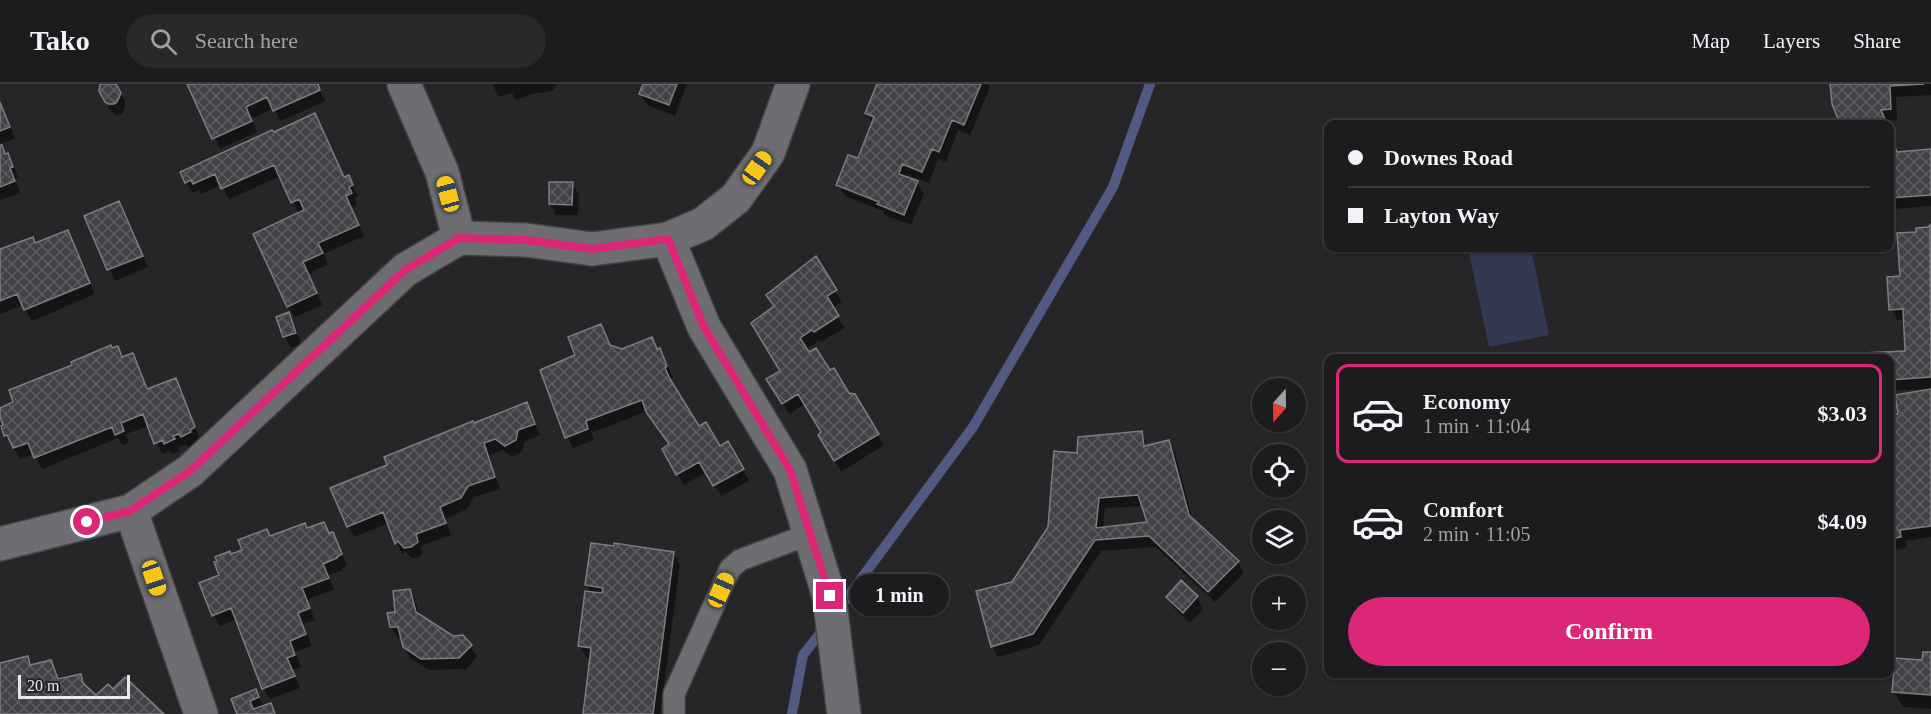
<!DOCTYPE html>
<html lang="en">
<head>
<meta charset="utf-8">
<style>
	:root { --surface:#1c1c1f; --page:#29292c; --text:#f1f3f6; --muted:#a0a1a4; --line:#3a3a3d; --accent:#db2777 }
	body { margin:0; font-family:Georgia,serif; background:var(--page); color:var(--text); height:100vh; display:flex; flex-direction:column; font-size:22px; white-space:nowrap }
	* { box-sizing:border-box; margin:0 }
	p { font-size:20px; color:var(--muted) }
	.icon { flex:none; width:33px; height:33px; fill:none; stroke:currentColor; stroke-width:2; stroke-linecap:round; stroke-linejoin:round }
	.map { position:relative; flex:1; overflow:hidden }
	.sheet { position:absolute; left:1324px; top:270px; width:570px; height:324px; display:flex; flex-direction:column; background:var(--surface); border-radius:12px; box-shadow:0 2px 4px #0004,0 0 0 2px var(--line) }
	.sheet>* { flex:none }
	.banner { position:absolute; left:1324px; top:36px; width:570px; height:132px; border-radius:12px; box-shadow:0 2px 4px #0004,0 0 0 2px var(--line); display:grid; align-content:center; height:132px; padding:0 24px; background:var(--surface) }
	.needle { width:39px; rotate:200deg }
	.fabs { position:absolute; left:1252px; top:294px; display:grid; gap:12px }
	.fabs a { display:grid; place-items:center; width:54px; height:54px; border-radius:50%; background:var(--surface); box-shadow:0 2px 4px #0004,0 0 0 2px var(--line); font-size:30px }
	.scale { position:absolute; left:18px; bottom:15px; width:112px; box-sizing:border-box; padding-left:6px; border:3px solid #e8e8ea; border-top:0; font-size:16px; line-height:21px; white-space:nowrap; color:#e8e8ea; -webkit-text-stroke:4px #262629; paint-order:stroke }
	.end { position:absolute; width:27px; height:27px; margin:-14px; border:8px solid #db2777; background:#fff; box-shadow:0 0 0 3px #fff }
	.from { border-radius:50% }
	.bubble { position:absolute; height:42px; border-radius:21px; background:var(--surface); box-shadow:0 2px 4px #0004,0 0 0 2px var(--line); font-size:20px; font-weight:700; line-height:42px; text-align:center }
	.car { position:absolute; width:18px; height:36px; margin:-18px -9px; border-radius:8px; box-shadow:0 0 4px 2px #0007; background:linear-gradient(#f5c518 24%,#345 0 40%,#f5c518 0 76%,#345 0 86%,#f5c518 0) }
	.banner b { display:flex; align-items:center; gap:21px; height:57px; font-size:22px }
	.banner b+b { border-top:2px solid var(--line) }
	.banner i { width:15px; height:15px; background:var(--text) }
	ul { padding:10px 0 0; list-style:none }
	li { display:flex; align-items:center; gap:18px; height:99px; margin:0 12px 9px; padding:0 12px; border:3px solid transparent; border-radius:12px }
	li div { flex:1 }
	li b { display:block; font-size:22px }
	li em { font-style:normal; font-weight:700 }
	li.active { border-color:var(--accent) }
	li>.icon { width:54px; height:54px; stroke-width:1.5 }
	.primary-button { display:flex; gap:12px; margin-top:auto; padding:12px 24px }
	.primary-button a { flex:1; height:69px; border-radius:36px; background:var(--accent); color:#fff; font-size:24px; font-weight:700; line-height:69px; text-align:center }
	header { display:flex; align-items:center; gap:36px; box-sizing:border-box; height:84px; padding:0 30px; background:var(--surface); border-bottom:2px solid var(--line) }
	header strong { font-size:28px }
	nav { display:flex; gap:33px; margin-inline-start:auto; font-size:21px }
	.search { width:420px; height:54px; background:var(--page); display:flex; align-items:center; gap:15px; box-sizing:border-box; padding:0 21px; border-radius:33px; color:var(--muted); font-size:22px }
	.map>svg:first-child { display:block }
	.green { fill:#333853 }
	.shadow { fill:#0007; fill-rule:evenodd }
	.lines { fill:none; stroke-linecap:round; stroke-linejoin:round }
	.stream { stroke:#525a83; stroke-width:10 }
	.building { fill:url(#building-cross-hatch); stroke:#7c7d80; stroke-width:1.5; fill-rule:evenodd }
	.lane-casing { stroke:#434346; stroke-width:24 }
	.street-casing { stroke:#434346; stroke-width:36 }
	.lane { stroke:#6e6e72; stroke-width:21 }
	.street { stroke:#6e6e72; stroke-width:33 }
	.route { stroke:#db2777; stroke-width:8 }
</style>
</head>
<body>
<header>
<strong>Tako</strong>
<div class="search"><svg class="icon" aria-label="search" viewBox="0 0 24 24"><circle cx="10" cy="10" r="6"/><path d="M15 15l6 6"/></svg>Search here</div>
<nav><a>Map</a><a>Layers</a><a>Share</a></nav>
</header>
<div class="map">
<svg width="1931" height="630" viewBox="0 0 1931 630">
	<defs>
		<pattern id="building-cross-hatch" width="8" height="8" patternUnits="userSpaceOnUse" patternTransform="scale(1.5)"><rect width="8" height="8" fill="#414245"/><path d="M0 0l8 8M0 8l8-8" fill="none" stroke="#5c5d60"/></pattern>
	</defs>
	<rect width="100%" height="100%" fill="#262629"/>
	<path class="green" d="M1468,164h63l18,87 -60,12z"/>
	<path class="shadow" d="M102,0h11l5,5 7,12v8l-4,6h-6l-5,-5 -7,-12z
		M189,0h128l8,17 -44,20 -7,-13 -23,11 6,13 -37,17z
		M492,0h65l-5,7 -20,3 -16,6 -4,-7 -13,4z
		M644,0h43l-12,32 -28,-11 -7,-11z
		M879,0h109l2,3 -20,48 -12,-5 -12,32 -8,-3 -9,24 -21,-8 -1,4 10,4 7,11 -13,31 -26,-10 -2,-4 -38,-15 -7,-11 21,-25 14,-36 -6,-11z
		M1832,0h99v11l-35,2 1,23 -11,1 2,3h-46l-8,-20z
		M0,18l15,36 -15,6 14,22 4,12 -3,1 5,14 -20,7z
		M315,31l30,64 3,-2 10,19 -4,2 3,7 -6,2 13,29 -40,18 4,10 -20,10 14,31 -27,12 -7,-11 11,-92 -18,-38 -52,23 -8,-14 -20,9 -2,-4 -6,3 -7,-11 87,-48z
		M1890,46l8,23 33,-2v55l-36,3 -5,-7z
		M572,100l7,11 -1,20h-22l-6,-11z
		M119,119l29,64 -33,14 -29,-65z
		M1931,143v310l-25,4 1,7 -17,3v-128l4,-1 5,-7 30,-24v-2l-39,2v-33h-25v-3l42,-3 -2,-32h-8l-6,-11 27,-76z
		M68,148l27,62 -63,27 -9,-16 -23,9v-63l35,-7z
		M816,174l26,44 -10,6 12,20 -23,14 -1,-2 -15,10 43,45h6l30,50 -43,27 -21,-37 3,-2 -18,-29 -16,10 -21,-34 14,-9 -8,-64 -6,-12z
		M288,230l7,11 6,19 -10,4 -6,-11 -7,-19z
		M600,241l11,22 11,4 30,-12 14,22 7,17 -3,1 5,11 23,38 21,20 9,-5 21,38 -28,15 -14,-24 -23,13 -20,-35 6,-4 -22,-35 -57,22 3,7 -21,8 -6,-11 10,-82z
		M117,264l6,11 9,-4 16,36 27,-11 6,11 19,48 -5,2 1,3 -8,3 -2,-3 -8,4 2,3 -8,3 -2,-3 -8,3 -13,-28 -23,8 3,8 -7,3 -4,-7 -76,31 -8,-15 -14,5 -14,-23 -3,-9 2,-1 -5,-17z
		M526,320l14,31 -16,7 -2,10 -10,5 -9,-7 -14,5 11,34 -26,8 -7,12 -22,10 6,16 -30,11 2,8 -6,4h-6l-6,-7 -3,3 -13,-31 -35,14 -6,-11 41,-60 85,-41z
		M1142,349l6,14 20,-6 7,12 18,68 45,41 6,11 -29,29 -59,-55 -55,4 -62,94 -41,12 -6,-11 21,-63 37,-56 28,-72zM1143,422l6,17 -46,5 2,-20z
		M324,439l14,22 9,21 -5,2 1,2 -15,5 6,14 -27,11 8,20 -12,4 9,22 -17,6 6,15 -9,3 8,18 -30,11 -7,-11 -26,-69 -17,7 -7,-11 8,-39 10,-20 39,-18 37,-9z
		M673,469l7,11 -20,150h-76l8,-56 -6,-1 -7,-11 12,-53 -4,-8z
		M410,507l6,11 3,14 33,22 18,8 7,11 -11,12 -37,1 -18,-11 -7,-12 -2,-9h-4l-7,-11z
		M1168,513h29l6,12 -13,14 -16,-15z
		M1931,570v55l-28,-2 -9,-15z
		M256,607l8,16 6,-3 5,10h-37z"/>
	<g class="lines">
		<path class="stream" d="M838,526l135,-183 140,-240 37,-103
			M792,630l11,-59 22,-28"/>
	</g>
	<path class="building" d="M100,0h16l5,9 -4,9 -3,2h-6l-3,-2 -6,-11z
		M187,0h131l2,6 -47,21 -6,-14 -21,10 6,14 -40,18z
		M643,0h34l-8,21 -30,-11z
		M877,0h104l-17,41 -12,-5 -13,32 -7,-3 -10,23 -20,-8 -3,10 19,7 -14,34 -27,-11 2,-2 -43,-17 12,-30 10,3 16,-41 -9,-4z
		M1830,0h94l-34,2 1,23 -10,1 6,14h-47l-8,-20z
		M0,18l10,25 -10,4z
		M315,29l29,64 5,-2 4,10 -4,2 3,6 -6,3 13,29 -41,18 5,10 -20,9 14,31 -30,14 -34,-73 51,-24 -5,-11 -8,4 -17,-38 -53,24 -6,-15 -22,10 -2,-4 -6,3 -5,-11 92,-42 2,2z
		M1890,49l7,19 34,-3v46l-41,3z
		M0,61h2l3,9 3,-1 5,14 -3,1 5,13 -15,6z
		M549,98h24l-1,23 -23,-1z
		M119,117l24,55 -36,14 -23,-54z
		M1930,141l1,152 -41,3v-22h-26l-1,-5 42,-2 -2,-42 -14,1 -2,-33 13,-1 -3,-43 19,-1v-4l12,-1z
		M68,146l22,53 -66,27 -7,-16 -17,7v-52l33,-12 2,6z
		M816,172l21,34 -10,6 12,20 -25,16 -2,-2 -12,8 9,14 7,-4 14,22 4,-2 15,25 6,1 24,40 -45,27 -16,-26 3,-3 -23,-38 -16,10 -16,-25 14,-8 -29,-48 23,-17 -8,-11z
		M289,228l7,21 -13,4 -7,-20z
		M601,240l9,21 12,4 30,-12 5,12 3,-1 7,18 -2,2 5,11 29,47 7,-4 14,24 8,-5 16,28 -31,17 -14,-24 -23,13 -14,-26 7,-5 -23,-32 -4,-12 -56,21 2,8 -23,9 -25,-68 35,-15 -7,-18z
		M111,261l1,3 6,-2 4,11 11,-4 14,36 29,-11 19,49 -5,3 1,2 -10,5 -2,-3 -6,2 2,3 -11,5 -1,-4 -9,4 -11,-30 -22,9 3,8 -9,4 -3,-8 -78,31 -6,-15 -15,5 -6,-13 -3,1 -3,-10 2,-1 -3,-8v-9l13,-6 -4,-12 63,-25 -1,-3z
		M1931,305v137l-31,4 1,7 -11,2v-118h2l-1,-7h7l-3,-19z
		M527,318l8,22 -17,6 -2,10 -11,6 -10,-7 -11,4 11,34 -27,9 -7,12 -21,9 6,16 -30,11 2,8 -7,5 -7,1 -6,-7 -3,3 -12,-32 -36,15 -17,-39 57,-23 -3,-8 89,-36 1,2z
		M1142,347l2,15 25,-6 20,75 50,46 -31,31 -59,-56 -54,4 -62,94 -42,13 -15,-56 36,-9 36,-55 6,-76 23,2 1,-16zM1138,411l9,27 -51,6 3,-30z
		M324,438l5,11 4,-1 9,22 -5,3v1l-14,6 6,14 -27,10 8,20 -12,5 8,21 -16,7 5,14 -8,3 8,18 -33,13 -31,-81 -19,8 -13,-33 20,-8 -5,-13 3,-1 -2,-4 15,-6 1,3 11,-4 -4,-10 29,-11 3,7 35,-13 2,5z
		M591,459l23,3v-3l60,9 -21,162h-70l8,-66 -13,-2 7,-55 17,2 1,-5 -18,-3z
		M1181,496l17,16 -15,17 -17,-16z
		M410,505l6,23 37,24 10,-1 9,10 -13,13 -38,1 -18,-12 -5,-20h-8l-3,-14 8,-1 -2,-21z
		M1923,568h8v43l-39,-3 3,-34 27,2z
		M28,572l2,9 21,-5 7,19 23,-5 2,9 13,12 12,-11 5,5 12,-12 39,37h-164v-51z
		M256,605l3,8 -9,4 3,8 18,-6 4,11h-38l-6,-15z"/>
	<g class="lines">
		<defs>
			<path id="lane" d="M674,630v-20l56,-125 10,-9 70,-26"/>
			<path id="street" d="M404,0l38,88 17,66
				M459,154l67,2 66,9 76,-10 35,-15 33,-26 32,-45 25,-69
				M668,155l36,88 86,143 39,126 15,118
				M131,427l70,203
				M0,460l131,-33 59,-40 215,-201 54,-32"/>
		</defs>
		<use href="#lane" class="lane-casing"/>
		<use href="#street" class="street-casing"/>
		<use href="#lane" class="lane"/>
		<use href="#street" class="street"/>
	</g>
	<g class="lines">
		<path class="route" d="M87,438l43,-11 60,-40 215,-201 54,-32 67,2 66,9 76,-10 36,88 86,143 40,126"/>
	</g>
</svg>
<div class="fabs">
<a><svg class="needle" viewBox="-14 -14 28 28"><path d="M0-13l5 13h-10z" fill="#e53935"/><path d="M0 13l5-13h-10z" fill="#a0a1a4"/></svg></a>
<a><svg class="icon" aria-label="locate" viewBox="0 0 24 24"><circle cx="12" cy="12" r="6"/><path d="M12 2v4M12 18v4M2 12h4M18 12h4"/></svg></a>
<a><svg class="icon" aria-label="layers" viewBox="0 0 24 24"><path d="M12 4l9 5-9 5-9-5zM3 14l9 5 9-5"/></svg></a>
<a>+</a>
<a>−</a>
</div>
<div class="scale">20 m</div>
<i class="end from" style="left:87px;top:438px"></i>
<i class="end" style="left:830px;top:512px"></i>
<div class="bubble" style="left:850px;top:490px;width:99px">1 min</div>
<i class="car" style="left:757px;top:84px;rotate:35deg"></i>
<i class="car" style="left:448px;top:110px;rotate:345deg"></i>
<i class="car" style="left:154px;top:494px;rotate:161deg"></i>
<i class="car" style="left:721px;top:506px;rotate:24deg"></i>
<div class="banner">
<b><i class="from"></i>Downes Road</b>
<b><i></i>Layton Way</b>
</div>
<section class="sheet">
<ul>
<li class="active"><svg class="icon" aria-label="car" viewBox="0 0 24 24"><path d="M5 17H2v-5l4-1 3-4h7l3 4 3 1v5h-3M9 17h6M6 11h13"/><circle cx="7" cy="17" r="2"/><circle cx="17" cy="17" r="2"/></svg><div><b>Economy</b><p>1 min · 11:04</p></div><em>$3.03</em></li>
<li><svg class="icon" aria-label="car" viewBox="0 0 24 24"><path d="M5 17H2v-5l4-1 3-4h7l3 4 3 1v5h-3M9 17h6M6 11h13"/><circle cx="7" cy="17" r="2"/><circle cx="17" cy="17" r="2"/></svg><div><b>Comfort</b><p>2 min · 11:05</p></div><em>$4.09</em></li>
</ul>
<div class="primary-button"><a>Confirm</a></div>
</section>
</div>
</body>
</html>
